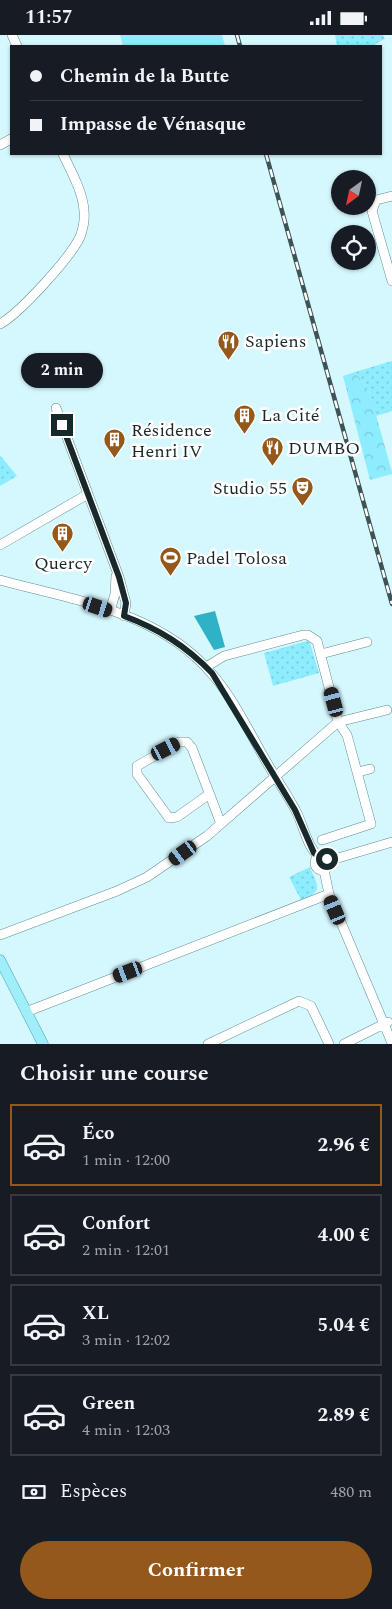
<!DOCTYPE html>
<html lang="fr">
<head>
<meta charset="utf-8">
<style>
	:root { --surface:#171b24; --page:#242831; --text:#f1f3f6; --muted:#9ea1a6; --line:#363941; --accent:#95581b }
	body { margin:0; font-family:Spectral,serif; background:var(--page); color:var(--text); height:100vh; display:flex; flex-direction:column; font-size:19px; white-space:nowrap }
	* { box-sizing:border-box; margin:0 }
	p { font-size:16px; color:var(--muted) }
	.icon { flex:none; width:28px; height:28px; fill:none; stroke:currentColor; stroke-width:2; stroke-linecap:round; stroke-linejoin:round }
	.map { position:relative; height:1009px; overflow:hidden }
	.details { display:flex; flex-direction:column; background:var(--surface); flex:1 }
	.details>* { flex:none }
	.hud { position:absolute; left:10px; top:10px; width:372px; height:110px; border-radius:0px; box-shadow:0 1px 4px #0004; display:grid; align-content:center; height:110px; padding:0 20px; background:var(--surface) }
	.needle { width:32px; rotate:213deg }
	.fabs { position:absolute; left:331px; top:135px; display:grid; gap:10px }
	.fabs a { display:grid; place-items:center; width:45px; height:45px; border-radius:50%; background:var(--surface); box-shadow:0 1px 4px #0004; font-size:25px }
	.end { position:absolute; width:22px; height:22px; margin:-11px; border:6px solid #18292c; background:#fff; box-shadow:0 0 0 2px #fff }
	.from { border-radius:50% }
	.bubble { position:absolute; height:35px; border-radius:18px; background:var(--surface); box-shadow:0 1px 4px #0004; font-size:16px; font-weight:700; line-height:35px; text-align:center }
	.car { position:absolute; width:15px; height:30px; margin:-15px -8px; border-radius:6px; box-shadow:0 0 4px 1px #0007; background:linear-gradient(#222 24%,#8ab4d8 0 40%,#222 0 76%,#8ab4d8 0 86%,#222 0) }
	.hud b { display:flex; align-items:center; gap:18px; height:48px; font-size:19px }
	.hud b+b { border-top:1px solid var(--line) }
	.hud i { width:12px; height:12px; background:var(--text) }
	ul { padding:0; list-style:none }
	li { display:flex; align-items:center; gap:15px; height:82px; margin:0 10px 8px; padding:0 10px; border:2px solid var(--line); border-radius:0px }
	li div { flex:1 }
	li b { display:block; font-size:19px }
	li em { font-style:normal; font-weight:700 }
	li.active { border-color:var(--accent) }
	li>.icon { width:45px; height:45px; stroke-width:1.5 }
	h2 { padding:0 20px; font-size:22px; line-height:60px }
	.pay { display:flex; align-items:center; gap:12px; height:55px; padding:0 20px; font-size:19px }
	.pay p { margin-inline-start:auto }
	.action { display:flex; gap:10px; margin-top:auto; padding:10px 20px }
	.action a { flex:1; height:58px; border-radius:30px; background:var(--accent); color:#fff; font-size:20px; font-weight:700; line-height:58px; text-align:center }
	.status { display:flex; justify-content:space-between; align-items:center; height:35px; padding:0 25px; background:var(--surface); direction:ltr }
	.status svg { height:14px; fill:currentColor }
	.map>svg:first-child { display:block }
	.grass { fill:url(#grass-dots) }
	.forest { fill:url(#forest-crowns) }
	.pitch { fill:#8decfd }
	.water { fill:#2fb2c6 }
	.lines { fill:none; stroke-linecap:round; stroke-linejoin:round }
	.minor-casing { stroke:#628b93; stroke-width:10 }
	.major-casing { stroke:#47a1b0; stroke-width:11 }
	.minor { stroke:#fff; stroke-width:9 }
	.major { stroke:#a0eefa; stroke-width:10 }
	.rail-casing { stroke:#3e5356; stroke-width:4.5 }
	.rail { stroke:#fff; stroke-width:2.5; stroke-dasharray:8; stroke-linecap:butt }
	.route { stroke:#18292c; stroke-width:6 }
	.labels { text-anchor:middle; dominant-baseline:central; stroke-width:5; stroke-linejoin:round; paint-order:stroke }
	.poi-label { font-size:18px; fill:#18292c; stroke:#fff; text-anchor:start }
</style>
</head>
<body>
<div class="status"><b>11:57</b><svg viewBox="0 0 49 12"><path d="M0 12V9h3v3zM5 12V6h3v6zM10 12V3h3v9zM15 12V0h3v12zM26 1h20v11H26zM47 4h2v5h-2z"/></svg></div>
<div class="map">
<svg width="392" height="1009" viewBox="0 0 392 1009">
	<defs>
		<pattern id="grass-dots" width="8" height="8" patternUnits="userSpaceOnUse" patternTransform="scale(1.25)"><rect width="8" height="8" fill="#8decfd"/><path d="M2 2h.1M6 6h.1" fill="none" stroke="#79cad9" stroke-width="1.8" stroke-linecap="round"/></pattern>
		<pattern id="forest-crowns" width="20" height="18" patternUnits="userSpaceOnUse" patternTransform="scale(1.25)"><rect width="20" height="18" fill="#8decfd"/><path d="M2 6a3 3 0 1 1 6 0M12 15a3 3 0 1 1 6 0" fill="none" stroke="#79cad9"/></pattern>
	</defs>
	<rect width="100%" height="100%" fill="#d5f8fe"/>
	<path class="grass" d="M335,0h48l2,4 -10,5 1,2h-39z
		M392,326v50l-16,5 -7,-26 -14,-18z
		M0,420l17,21 -17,10z
		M307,606l3,2 9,30 -46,13 -9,-33z
		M310,832c8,20 14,24 -9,33l-12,-23z"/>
	<path class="forest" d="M355,337l14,18 23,82v2l-22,6 -27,-104z"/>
	<path class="pitch" d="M120,0h102l3,11h-102z"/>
	<path class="water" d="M215,576l10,36 -11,3 -20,-34z"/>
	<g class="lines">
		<defs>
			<path id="minor" d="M12,0l5,11
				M0,110l11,-6
				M392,161l-16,4 -4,11 20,70
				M0,289c20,-11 70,-66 80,-87 3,-8 5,-17 4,-26 -1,-19 -13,-40 -21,-57
				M56,373l63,169 7,26 -2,13
				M0,510l88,-51
				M0,545c73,20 160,32 212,94 22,25 37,58 54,87 10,18 22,34 31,52 7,15 10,33 22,44
				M110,576l5,-17 1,-18
				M321,619l46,-12
				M358,737l12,-3
				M208,760l-31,22 -8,1 -32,-44v-8l42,-24h8l5,6 29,76
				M322,805l49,-16 -21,-78 -3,-11 -9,-13 49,-12
				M315 828a7 7 0 1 1 14 0a7 7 0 1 1-14 0Z
				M328,826l64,-19
				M324,835l5,24 63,149
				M0,900l117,-44 30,-14 60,-41 131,-114 -21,-81 -9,-6h-5l-79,21 -18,11
				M26,977l303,-118
				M208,1009l91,-43 12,5 18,38
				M344,1009l44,-22"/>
			<path id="major" d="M0,925l43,84"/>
		</defs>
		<use href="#minor" class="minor-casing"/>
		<use href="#major" class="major-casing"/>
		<use href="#minor" class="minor"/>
		<use href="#major" class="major"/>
		<defs>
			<path id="rail" d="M237,0l3,11
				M266,119l126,450"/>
		</defs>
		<use href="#rail" class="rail-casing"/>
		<use href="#rail" class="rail"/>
	</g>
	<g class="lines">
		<path class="route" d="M62,390l57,152 7,26 -2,13c35,13 62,30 88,57l83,137 19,43 5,4 8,2"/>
	</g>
	<defs>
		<symbol id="restaurant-pin" viewBox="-11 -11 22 30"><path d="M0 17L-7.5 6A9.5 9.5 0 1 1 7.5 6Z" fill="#95581b" stroke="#fff"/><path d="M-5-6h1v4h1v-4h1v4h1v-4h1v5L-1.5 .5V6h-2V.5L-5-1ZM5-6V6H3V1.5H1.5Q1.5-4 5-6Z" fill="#fff"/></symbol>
		<symbol id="building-pin" viewBox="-11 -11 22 30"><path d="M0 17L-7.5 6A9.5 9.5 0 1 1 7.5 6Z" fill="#95581b" stroke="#fff"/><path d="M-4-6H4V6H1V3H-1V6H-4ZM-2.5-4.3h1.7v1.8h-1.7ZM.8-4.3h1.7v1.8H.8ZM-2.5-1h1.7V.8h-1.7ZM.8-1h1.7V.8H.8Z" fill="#fff"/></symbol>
		<symbol id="theatre-pin" viewBox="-11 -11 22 30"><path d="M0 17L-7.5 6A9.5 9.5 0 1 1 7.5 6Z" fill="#95581b" stroke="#fff"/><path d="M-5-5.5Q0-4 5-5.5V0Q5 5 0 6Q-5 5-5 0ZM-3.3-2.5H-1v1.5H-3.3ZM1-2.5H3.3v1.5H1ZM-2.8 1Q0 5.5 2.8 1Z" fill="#fff"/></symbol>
		<symbol id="stadium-pin" viewBox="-11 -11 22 30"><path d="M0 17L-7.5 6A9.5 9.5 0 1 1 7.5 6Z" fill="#95581b" stroke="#fff"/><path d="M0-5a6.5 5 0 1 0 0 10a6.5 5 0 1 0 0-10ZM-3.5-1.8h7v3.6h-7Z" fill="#fff"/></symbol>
	</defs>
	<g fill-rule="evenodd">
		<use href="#restaurant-pin" x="216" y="294" width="25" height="34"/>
		<use href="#building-pin" x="232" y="368" width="25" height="34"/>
		<use href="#building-pin" x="102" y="392" width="25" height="34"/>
		<use href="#restaurant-pin" x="260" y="400" width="25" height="34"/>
		<use href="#theatre-pin" x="290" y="440" width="25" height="34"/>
		<use href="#building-pin" x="50" y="486" width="25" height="34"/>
		<use href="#stadium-pin" x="158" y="510" width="25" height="34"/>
	</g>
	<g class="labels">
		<g class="poi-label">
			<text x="245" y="306">Sapiens</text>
			<text x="261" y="380">La Cité</text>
			<text x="131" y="395">Résidence<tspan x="131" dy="21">Henri IV</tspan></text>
			<text x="288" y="413">DUMBO</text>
			<text x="287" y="453" text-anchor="end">Studio 55</text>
			<text x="186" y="523">Padel Tolosa</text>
			<text x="63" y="528" text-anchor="middle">Quercy</text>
		</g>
	</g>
</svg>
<div class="fabs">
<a><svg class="needle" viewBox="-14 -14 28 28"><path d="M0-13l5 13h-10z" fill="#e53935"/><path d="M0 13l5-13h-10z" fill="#9ea1a6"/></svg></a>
<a><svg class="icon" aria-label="locate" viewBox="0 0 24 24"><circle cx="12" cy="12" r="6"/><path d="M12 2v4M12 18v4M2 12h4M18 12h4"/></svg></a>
</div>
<i class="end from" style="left:327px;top:824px"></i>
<i class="end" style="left:62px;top:390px"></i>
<div class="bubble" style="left:21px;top:318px;width:82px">2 min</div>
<i class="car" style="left:98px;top:572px;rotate:108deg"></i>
<i class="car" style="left:334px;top:667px;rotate:345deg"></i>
<i class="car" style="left:166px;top:714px;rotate:63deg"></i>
<i class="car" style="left:183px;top:818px;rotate:234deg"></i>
<i class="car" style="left:335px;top:875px;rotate:337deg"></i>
<i class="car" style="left:128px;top:937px;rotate:249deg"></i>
<div class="hud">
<b><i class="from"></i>Chemin de la Butte</b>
<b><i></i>Impasse de Vénasque</b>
</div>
</div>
<section class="details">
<h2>Choisir une course</h2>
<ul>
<li class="active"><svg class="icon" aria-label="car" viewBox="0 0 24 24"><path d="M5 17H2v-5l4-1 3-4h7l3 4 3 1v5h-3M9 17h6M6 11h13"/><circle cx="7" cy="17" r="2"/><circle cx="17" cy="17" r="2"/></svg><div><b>Éco</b><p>1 min · 12:00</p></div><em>2.96 €</em></li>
<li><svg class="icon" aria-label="car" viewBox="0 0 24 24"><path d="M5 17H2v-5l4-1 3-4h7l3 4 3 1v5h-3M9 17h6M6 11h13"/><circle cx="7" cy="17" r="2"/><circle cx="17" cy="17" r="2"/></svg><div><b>Confort</b><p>2 min · 12:01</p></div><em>4.00 €</em></li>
<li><svg class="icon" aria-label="car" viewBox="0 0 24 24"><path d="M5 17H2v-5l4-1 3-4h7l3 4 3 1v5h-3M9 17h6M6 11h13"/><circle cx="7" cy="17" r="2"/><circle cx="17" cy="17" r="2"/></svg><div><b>XL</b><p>3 min · 12:02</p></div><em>5.04 €</em></li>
<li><svg class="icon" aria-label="car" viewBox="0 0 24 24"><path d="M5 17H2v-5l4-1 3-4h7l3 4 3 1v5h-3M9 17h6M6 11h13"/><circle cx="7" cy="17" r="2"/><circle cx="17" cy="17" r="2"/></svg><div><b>Green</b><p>4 min · 12:03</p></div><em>2.89 €</em></li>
</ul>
<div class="pay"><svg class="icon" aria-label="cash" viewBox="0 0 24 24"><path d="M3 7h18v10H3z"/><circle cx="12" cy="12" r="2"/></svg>Espèces<p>480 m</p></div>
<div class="action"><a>Confirmer</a></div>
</section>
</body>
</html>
